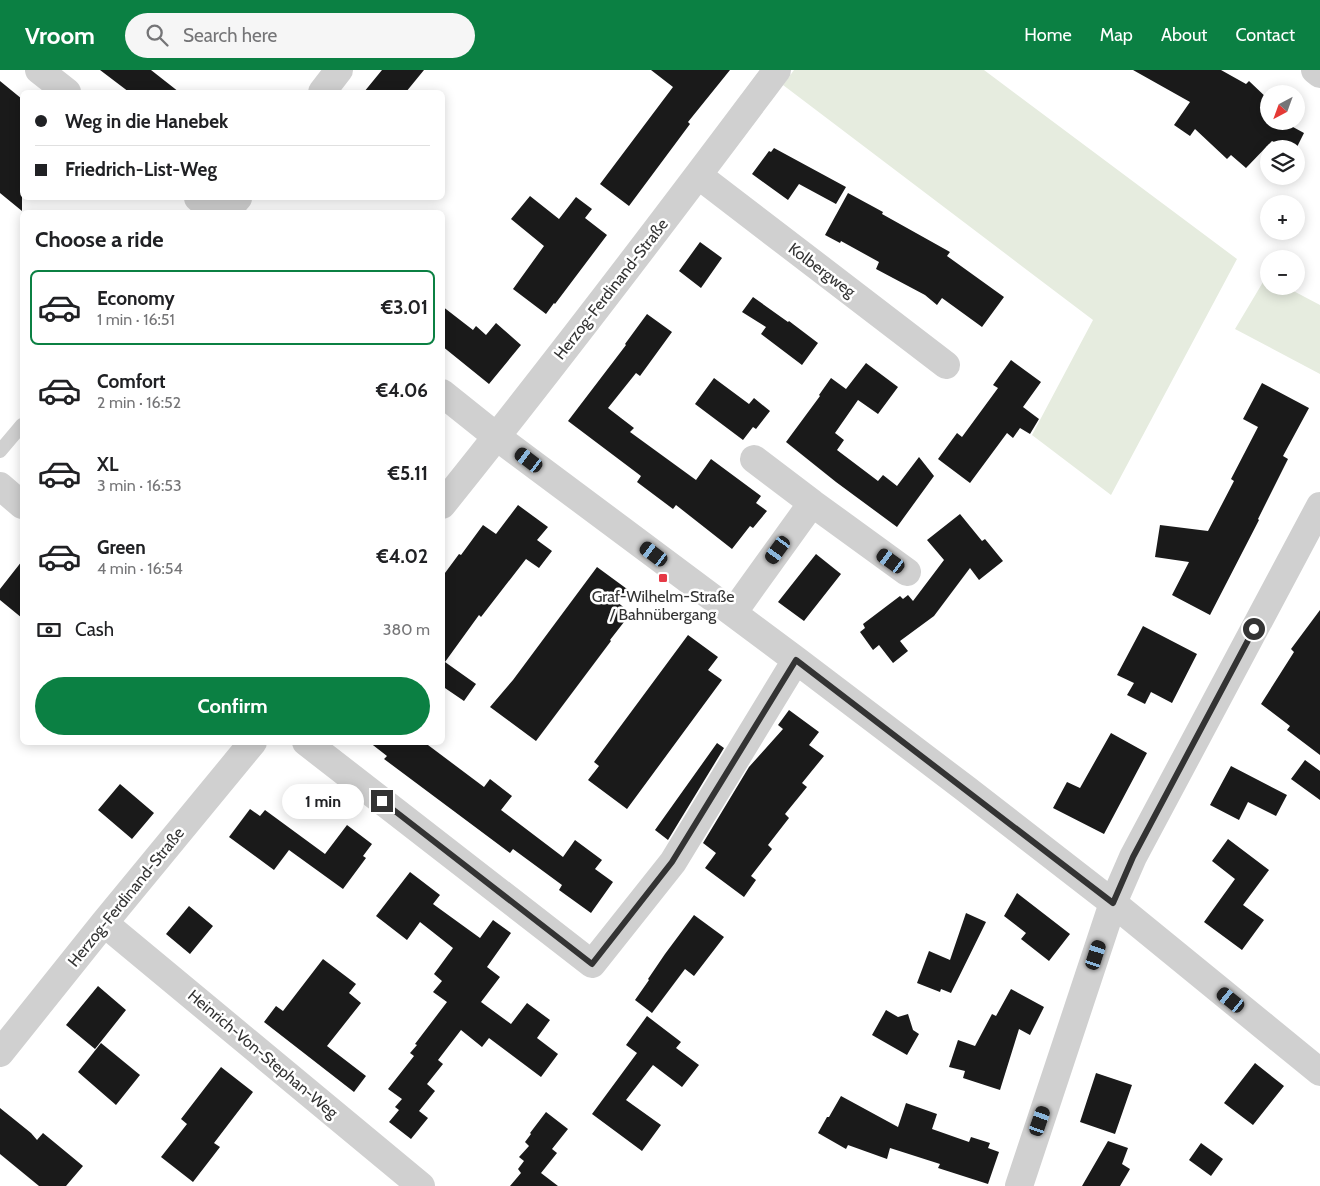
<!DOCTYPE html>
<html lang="en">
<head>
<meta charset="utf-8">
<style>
	:root { --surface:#fff; --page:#f6f6f6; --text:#202124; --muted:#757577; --line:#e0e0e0; --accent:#0b8043 }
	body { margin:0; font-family:Cabin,sans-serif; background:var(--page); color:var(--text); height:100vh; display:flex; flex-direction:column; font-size:19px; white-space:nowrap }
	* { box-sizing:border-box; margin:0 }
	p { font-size:16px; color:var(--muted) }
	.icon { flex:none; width:28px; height:28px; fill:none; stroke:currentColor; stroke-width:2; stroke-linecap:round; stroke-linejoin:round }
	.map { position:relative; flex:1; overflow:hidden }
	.drawer { position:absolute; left:20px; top:140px; width:425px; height:535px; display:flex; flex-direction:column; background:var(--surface); border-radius:8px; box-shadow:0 2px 12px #0003 }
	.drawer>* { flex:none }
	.hud { position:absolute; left:20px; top:20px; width:425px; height:110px; border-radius:8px; box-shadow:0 2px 12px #0003; display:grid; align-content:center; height:110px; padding:0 15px; background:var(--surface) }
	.needle { width:32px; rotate:221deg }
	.tools { position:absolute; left:1260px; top:15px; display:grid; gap:10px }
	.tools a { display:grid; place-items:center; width:45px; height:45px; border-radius:50%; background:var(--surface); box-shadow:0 2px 12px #0003; font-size:25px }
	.end { position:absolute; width:22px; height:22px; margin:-11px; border:6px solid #333; background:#fff; box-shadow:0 0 0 2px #fff }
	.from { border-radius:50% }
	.bubble { position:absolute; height:35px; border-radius:18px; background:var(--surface); box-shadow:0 2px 12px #0003; font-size:16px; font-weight:700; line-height:35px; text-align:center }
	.car { position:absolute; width:15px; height:30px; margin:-15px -8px; border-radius:6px; box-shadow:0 0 4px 1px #0007; background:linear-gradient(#222 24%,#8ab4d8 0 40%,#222 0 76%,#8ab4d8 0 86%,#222 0) }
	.hud b { display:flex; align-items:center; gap:18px; height:48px; font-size:19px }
	.hud b+b { border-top:1px solid var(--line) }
	.hud i { width:12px; height:12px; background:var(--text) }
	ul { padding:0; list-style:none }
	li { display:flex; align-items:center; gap:15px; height:75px; margin:0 10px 8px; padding:0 5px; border:2px solid transparent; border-radius:8px }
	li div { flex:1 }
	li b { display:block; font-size:19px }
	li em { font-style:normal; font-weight:700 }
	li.selected { border-color:var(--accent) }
	li>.icon { width:45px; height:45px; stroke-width:1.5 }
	h2 { padding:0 15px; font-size:22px; line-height:60px }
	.pay { display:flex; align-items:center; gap:12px; height:55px; padding:0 15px; font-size:19px }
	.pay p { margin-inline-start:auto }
	.primary-button { display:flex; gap:10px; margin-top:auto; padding:10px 15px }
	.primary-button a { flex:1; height:58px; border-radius:30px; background:var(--accent); color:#fff; font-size:20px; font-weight:700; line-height:58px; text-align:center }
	header { display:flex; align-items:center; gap:30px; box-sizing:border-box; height:70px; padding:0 25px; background:var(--accent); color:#fff }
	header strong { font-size:24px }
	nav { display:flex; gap:28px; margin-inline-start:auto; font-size:18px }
	.search { width:350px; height:45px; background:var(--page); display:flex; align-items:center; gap:12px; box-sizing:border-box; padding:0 18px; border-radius:28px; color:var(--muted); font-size:19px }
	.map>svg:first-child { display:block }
	.green { fill:#e6ecdf }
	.building { fill:#1a1a1a }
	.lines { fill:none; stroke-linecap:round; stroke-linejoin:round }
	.lane { stroke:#d0d0d0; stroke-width:14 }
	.street { stroke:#d0d0d0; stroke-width:28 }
	.route { stroke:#333; stroke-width:6 }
	.poi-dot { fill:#e63946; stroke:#fff; stroke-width:2 }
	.labels { text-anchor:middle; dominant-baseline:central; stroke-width:5; stroke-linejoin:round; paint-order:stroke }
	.street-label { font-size:16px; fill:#333; stroke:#fff }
	.poi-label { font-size:16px; fill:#333; stroke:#fff }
</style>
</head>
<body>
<header>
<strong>Vroom</strong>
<div class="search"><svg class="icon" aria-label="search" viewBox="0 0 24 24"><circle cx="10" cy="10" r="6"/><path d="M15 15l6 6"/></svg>Search here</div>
<nav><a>Home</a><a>Map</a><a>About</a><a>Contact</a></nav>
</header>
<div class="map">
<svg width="1320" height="1116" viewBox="0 0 1320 1116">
	<rect width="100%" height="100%" fill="#fff"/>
	<path class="green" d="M794,0h190l253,189 -126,236 -79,-60 61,-115 -310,-235z
		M1266,207l3,2v7h15l36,19v69l-85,-45z"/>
	<path class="building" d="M100,0h51l28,22h-50z
		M382,0h42l-18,22h-42z
		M651,0h79l-42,52 2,2 -61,82 -29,-22 73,-97z
		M1133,0h88l25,14 3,-3 20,19v21h13l22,12 -8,16h-8l-16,-8 -26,27 -15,-13 -4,4 -32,-30 -5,7 -16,-11 16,-23z
		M0,11l22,18v112l-22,-18z
		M774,78l72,39 -10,17 -37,-20 -11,16 -36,-26 17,-23 2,1z
		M848,123l35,19 -1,2 68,38 -3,4 57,41 -22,30 -40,-29 -5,7 -12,-10 -49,-26 3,-7 -38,-21 -1,2 -15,-8z
		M530,126l29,23 17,-22 16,12 -7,9 22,17 -52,69 -1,-1 -8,11 -33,-25 31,-43 -33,-27z
		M700,172l22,16 -21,30 -22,-17z
		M753,227l35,25 1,-1 29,22 -16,22 -41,-31 5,-7 -24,-15z
		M442,236l31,24 3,-4 10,9 10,-12 25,22 -32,39 -47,-38z
		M647,244l25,18 -32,44 -4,-3 -28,35 26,20 -4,4 66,48 15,-21 50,37 -5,7 11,8 -14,17 -3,-2 -18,23 -56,-44 -3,4 -36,-27 4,-6 -73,-55 58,-76 -1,-1z
		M1011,290l30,22 -18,25 16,12 -9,15 -10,-6 -7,10 -6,-5 -37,50 -32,-24 19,-26 5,4 36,-49 -5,-3z
		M866,293l32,24 -20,27 -20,-14 -23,33 9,7 -7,10 41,31 5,-6 14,11 22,-29 15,19 -37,51 -61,-45 -50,-40 34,-46 -1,-1 12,-17 15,11z
		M714,308l35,26 5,-6 16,13 -14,18 -3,-2 -10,13 -48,-36z
		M1262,313l47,25 -26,48 5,3 -30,60 1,1 -49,95 -38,-20 17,-33 -34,-5 5,-32 48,6 26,-50 -3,-2 27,-52 -15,-8z
		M518,435l30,22 -11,13 15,11 -13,17 -13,-9 -45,58 -2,-2 -34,47 31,22 -12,17 -22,-15v-109l17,-23 2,1 22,-30 13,9z
		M960,444l22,27 3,-2 18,22 -24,19 -9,-12 -36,48 -34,25 8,10 -15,12 -14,-18 -6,5 -13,-18 5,-4 -2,-4 37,-28 3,3 5,-4 5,6 31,-41 -17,-20z
		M816,484l25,20 -37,47 -26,-19z
		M22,491v57l-22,-18v-11z
		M597,497l30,22 -10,13 14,11 -21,27 1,1 -75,100 -46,-34 23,-27z
		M1320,540v145l-33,-25 3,-4 -29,-22 33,-52 -3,-3z
		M1143,556l54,28 -25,49 -21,-11 -6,12 -18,-9 7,-12 -17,-8z
		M688,565l30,22 -10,13 14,10 -95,129 -39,-29 11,-14 -5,-4z
		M789,640l30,22 -10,13 15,11 -22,27 5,4 -22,27 4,4 -21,27 4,4 -21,27 5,4 -12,17 -39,-29 11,-15 -13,-10 46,-76 34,-38 -5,-4z
		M1111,663l36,20 -43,81 -51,-26 14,-26 13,6z
		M369,672h55l60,45 6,-8 22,17 -11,14 62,47 12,-17 27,20 -7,9 18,13 -22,31 -32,-23 3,-5 -49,-36 -3,4 -126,-94 3,-3z
		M717,673l7,5 -56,92 -13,-10z
		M1305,690l15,11v29l-29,-21z
		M1231,696l56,29 -11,21 -28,-14 -9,18 -29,-15z
		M120,714l34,29 -22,26 -34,-29z
		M250,739l10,7 5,-6 60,44 22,-29 25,19 -9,12 3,2 -23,31 -54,-39 -15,20 -45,-33z
		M1228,769l41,31 -26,35 21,15 -22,30 -38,-28 31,-43 -23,-18z
		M410,802l30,23 -7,9 47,34 13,-18 18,13 -24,34 13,10 -19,25 30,22 16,-21 23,17 -13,18 21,16 -17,23 -52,-39 -7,9 -21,-17 -23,30 5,4 -16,20 8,7 -16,20 9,7 -17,21 -22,-17 10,-12 -4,-3 7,-8 -14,-10 26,-33 -4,-3 7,-8 -2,-1 32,-42 -14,-10 9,-11 -8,-7 19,-26 -33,-26 -13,18 -31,-24z
		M1017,823l53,41 -21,27 -28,-22 5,-6 -22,-17z
		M189,836l24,20 -23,28 -24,-20z
		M966,843l20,9 -35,71 -10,-4 -1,3 -23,-9 12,-32 21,9z
		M694,845l30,22 -30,39 -9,-7 -33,44 -17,-13 14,-20 -1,-1 17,-25z
		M323,889l33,25 -7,9 12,10 -34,43 39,30 -12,16 -90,-70 12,-16 7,5z
		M98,916l28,24 -31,39 -29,-24z
		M1011,919l33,18 -14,28 -11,-6 -19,61 -37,-12 2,-7 -16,-4 9,-27 17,6 17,-32 4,2z
		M886,940l12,7 10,-3 5,16 6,4 -12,21 -35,-20z
		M647,946l34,26 -5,6 23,17 -17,22 -29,-22 -27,35 35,25 -19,26 -50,-37 45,-61 -11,-8z
		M101,973l39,32 -24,30 -38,-33z
		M1255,993l29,23 -31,39 -29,-22z
		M221,997l32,25 -39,51 6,4 -27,35 -32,-25 26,-33 -6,-5z
		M1096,1003l36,12 -17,49 -35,-12z
		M841,1026l57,31 8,-24 31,11 -5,15 37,13 2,-5 19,6 -2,5 11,4 -11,32 -50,-16 2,-4 -50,-16 -3,11 -39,-14 -2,4 -28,-16 9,-16h2z
		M0,1038l31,25 6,7 6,-7 40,33 -17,20h-27l-39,-32z
		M546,1042l22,17 -16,20 5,4 -16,20 17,13h-48l11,-13 -3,-4 6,-8 -5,-4 10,-11 -4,-4 6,-8 -1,-1z
		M1108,1071l20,7 -6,16 8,5 -10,17h-38z
		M1201,1073l22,16 -12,17 -22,-16z"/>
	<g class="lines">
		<path class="lane" d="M0,381l22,-26"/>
		<path class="street" d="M39,0l28,22
			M1315,0l5,4
			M322,22l17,-22
			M698,105l248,190
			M198,128l19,14
			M226,142l12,-14
			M442,323l55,44 299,223 170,129 147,114 207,169
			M754,389l58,44
			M0,416l22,19
			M442,435c115,-143 225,-288 335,-435
			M733,543l79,-110 95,69
			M306,672l286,222 81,-102 123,-202
			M104,853l317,263
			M0,983l104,-130 149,-181
			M1019,1116l94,-283 20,-46 187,-351"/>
	</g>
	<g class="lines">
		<path class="route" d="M382,731l210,163 80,-102 124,-202 317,243 20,-46 121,-228"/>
	</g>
	<rect class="poi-dot" x="658" y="503" width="10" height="10" rx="2.5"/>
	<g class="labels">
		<g class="street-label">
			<text transform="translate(822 200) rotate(37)">Kolbergweg</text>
			<text transform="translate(611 219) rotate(-52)">Herzog-Ferdinand-Straße</text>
			<text transform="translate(126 827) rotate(-51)">Herzog-Ferdinand-Straße</text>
			<text transform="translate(263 984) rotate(40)">Heinrich-Von-Stephan-Weg</text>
		</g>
		<g class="poi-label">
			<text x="663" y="526">Graf-Wilhelm-Straße<tspan x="663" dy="18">/ Bahnübergang</tspan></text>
		</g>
	</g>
</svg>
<div class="tools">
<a><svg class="needle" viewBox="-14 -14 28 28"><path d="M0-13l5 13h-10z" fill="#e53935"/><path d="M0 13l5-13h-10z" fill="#757577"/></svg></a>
<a><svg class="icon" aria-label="layers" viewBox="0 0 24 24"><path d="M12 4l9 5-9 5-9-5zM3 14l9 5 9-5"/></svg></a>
<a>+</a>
<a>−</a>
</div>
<i class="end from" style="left:1254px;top:559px"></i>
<i class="end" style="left:382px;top:731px"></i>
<div class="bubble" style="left:282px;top:714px;width:82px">1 min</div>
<i class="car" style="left:529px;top:390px;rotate:307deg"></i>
<i class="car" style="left:778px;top:480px;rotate:216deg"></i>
<i class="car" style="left:654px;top:484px;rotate:307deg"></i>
<i class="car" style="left:891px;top:491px;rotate:306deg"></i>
<i class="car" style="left:1096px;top:885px;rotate:18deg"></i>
<i class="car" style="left:1231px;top:930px;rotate:309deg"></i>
<i class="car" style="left:1040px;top:1051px;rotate:19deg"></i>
<div class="hud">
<b><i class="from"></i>Weg in die Hanebek</b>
<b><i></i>Friedrich-List-Weg</b>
</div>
<section class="drawer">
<h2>Choose a ride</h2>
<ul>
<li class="selected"><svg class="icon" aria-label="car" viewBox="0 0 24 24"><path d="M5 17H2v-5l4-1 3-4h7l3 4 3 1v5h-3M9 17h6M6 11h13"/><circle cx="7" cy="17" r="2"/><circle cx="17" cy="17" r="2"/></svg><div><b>Economy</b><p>1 min · 16:51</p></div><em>€3.01</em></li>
<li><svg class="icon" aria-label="car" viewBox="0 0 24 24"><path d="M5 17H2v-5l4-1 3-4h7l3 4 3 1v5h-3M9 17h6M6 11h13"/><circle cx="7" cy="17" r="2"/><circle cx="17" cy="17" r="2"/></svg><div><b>Comfort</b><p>2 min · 16:52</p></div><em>€4.06</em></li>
<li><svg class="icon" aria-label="car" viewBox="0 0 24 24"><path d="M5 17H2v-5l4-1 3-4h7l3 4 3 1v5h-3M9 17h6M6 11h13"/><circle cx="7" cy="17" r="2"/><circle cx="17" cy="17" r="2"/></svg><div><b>XL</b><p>3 min · 16:53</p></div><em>€5.11</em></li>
<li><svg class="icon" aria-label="car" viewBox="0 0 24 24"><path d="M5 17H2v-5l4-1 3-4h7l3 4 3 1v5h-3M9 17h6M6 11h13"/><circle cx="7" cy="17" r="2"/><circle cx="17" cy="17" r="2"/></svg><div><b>Green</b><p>4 min · 16:54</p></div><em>€4.02</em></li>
</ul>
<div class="pay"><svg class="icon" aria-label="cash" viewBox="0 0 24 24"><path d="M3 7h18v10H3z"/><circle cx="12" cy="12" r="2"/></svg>Cash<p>380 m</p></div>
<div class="primary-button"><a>Confirm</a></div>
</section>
</div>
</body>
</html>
